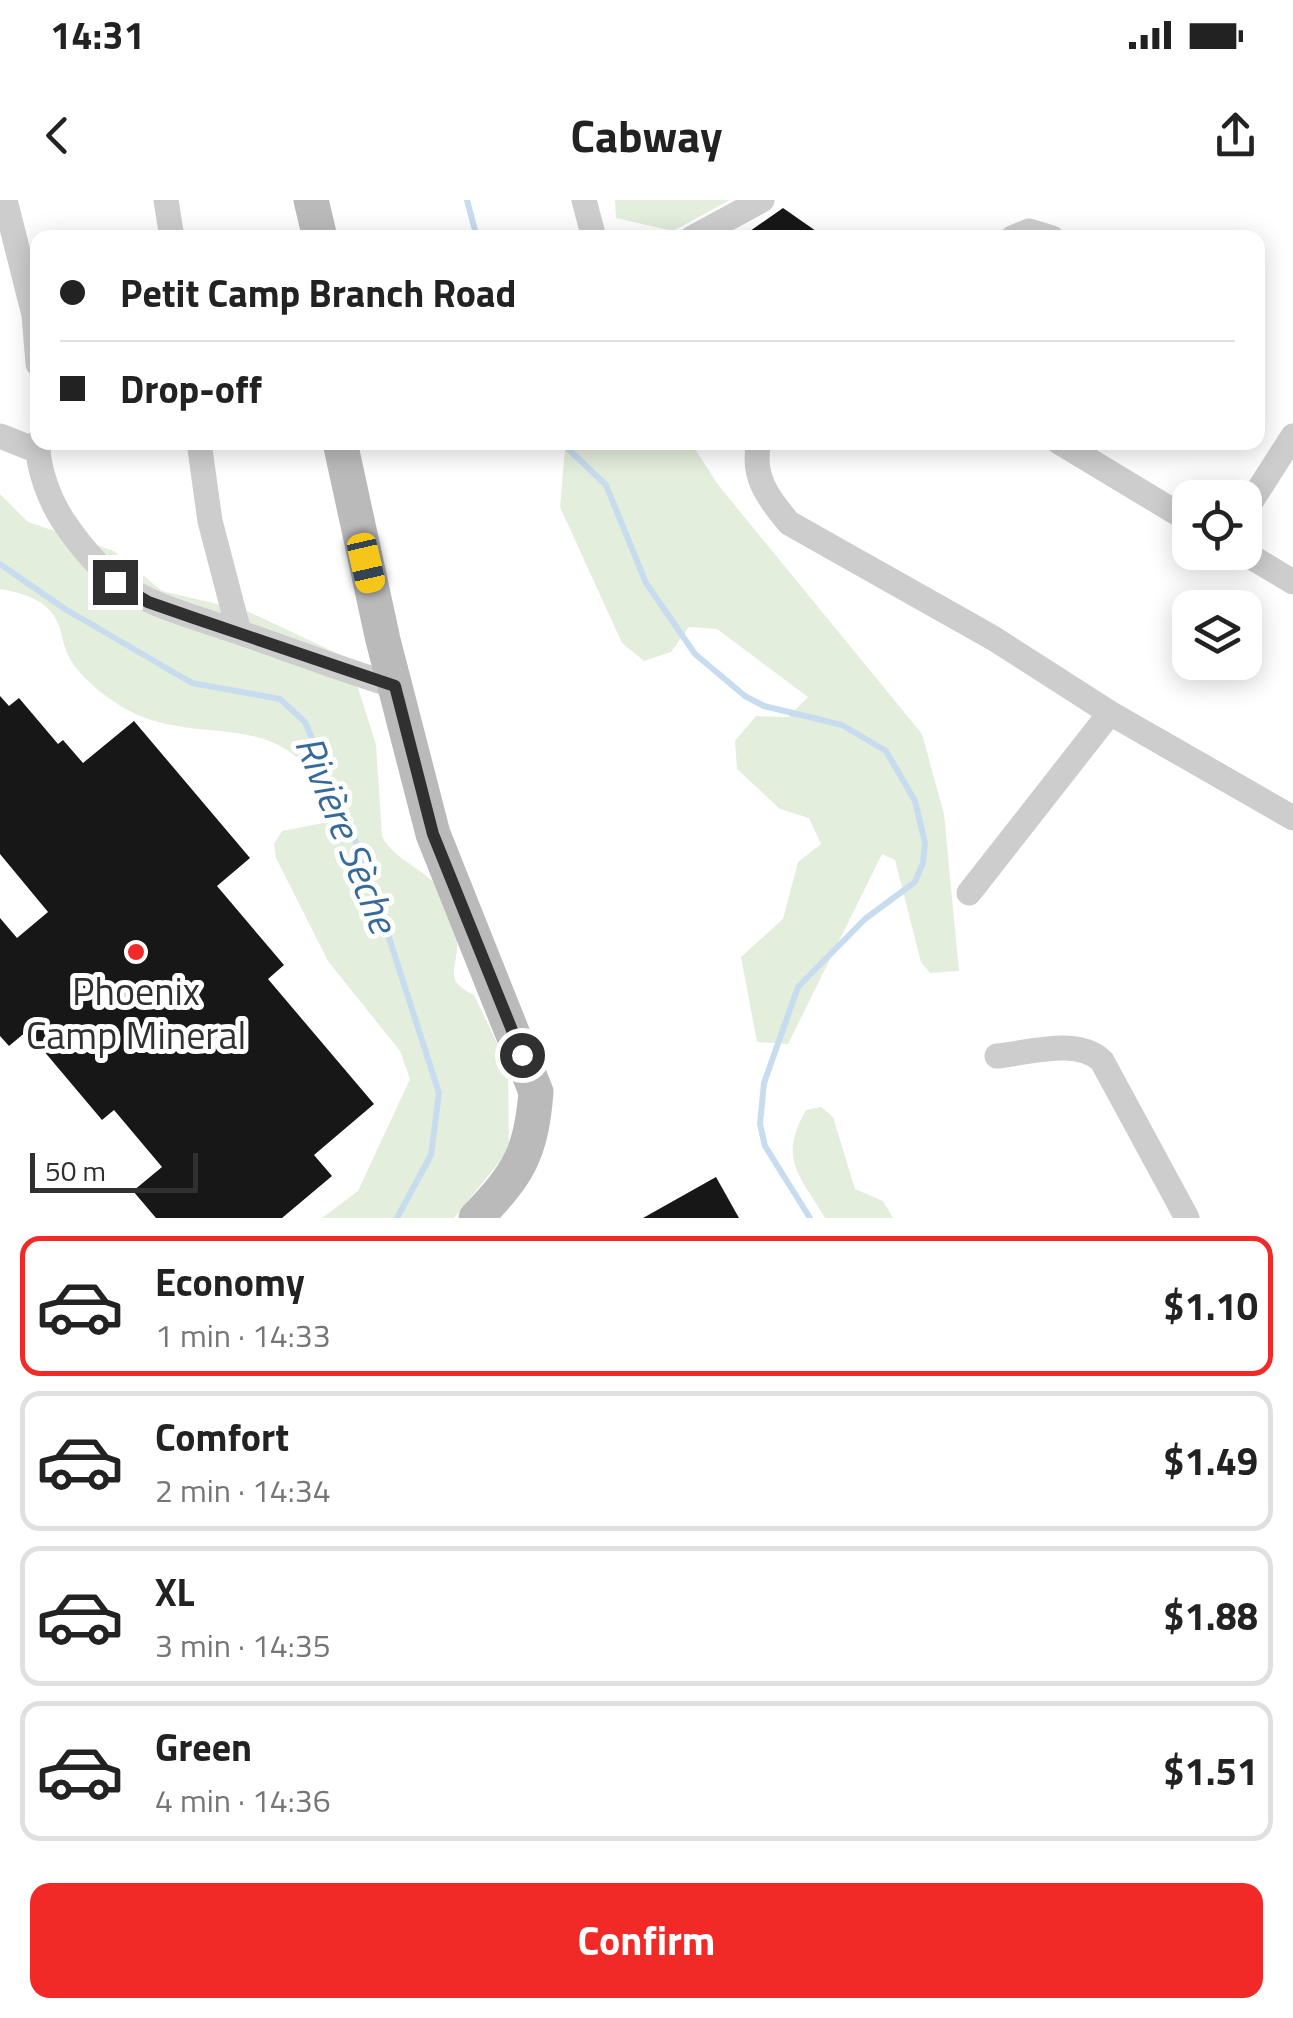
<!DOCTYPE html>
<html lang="en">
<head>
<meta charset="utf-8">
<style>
	:root { --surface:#fff; --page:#f6f6f6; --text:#222; --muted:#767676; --line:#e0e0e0; --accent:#f22a27 }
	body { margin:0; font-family:"Titillium Web",sans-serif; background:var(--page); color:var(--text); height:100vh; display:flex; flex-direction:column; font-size:38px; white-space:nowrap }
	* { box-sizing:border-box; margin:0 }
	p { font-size:32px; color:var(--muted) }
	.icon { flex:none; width:55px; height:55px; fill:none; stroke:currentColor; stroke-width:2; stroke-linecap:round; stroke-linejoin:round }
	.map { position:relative; height:1018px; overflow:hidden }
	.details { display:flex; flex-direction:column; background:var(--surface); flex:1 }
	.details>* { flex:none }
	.hud { position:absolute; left:30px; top:30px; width:1235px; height:220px; border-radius:20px; box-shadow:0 5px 25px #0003; display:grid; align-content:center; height:220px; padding:0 30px; background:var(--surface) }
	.tools { position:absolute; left:1172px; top:280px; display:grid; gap:20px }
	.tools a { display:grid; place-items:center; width:90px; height:90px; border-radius:20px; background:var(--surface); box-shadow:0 5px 25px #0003; font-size:50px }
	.scale { position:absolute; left:30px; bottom:25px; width:168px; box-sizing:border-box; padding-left:10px; border:5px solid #303030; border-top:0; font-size:28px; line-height:35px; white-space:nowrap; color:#303030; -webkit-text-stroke:8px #fff; paint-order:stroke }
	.end { position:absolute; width:45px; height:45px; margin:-22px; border:12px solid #303030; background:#fff; box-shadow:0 0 0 5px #fff }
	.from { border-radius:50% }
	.car { position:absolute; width:30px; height:60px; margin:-30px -15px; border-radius:12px; box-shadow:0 0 8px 2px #0007; background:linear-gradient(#f5c518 24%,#345 0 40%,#f5c518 0 76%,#345 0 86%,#f5c518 0) }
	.hud b { display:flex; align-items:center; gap:35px; height:95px; font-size:38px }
	.hud b+b { border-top:2px solid var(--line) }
	.hud i { width:25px; height:25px; background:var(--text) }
	ul { padding:18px 0 0; list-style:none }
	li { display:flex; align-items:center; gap:30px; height:140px; margin:0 20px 15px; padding:0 10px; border:5px solid var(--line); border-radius:20px }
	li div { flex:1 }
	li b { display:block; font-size:38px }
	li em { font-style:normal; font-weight:700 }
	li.selected { border-color:var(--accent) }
	li>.icon { width:90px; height:90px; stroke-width:1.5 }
	.button { display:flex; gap:20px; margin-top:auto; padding:20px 30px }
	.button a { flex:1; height:115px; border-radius:20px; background:var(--accent); color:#fff; font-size:40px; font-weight:700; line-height:115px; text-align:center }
	.status { display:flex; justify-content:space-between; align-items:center; height:70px; padding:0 50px; background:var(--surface); direction:ltr }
	.status svg { height:28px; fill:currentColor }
	header { display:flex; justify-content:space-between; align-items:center; height:130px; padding:0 30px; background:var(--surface); font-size:45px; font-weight:700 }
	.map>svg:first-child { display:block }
	.green { fill:#e4eedd }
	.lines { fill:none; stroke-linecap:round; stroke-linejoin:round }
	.stream { stroke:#c8dcef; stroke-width:6 }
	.building { fill:#171717 }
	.street { stroke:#cdcdcd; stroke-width:25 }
	.secondary { stroke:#bababa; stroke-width:35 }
	.route { stroke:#303030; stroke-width:12 }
	.poi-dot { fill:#f22a27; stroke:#fff; stroke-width:4 }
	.labels { text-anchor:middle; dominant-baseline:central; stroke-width:10; stroke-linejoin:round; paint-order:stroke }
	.poi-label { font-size:38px; fill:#303030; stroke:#fff }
	.water-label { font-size:40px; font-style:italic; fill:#376a98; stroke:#fff }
</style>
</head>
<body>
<div class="status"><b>14:31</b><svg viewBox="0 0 49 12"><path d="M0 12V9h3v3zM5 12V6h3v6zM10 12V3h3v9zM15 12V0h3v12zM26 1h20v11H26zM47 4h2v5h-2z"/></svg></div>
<header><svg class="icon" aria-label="back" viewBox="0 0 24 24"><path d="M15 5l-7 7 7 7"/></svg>Cabway<svg class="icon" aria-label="share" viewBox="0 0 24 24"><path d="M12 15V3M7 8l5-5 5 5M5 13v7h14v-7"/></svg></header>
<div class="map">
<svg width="1293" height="1018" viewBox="0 0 1293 1018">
	<rect width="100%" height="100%" fill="#fff"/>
	<path class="green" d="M615,0h115l-57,31 -57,-13z
		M558,243h133l28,43 203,248 22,80 15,157 -29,2 -9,-11 -26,-102 -13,-6 -94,190 -31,-2 -16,-85 42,-38 15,-57 23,-18 -12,-26 -29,-9 -43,-40 -2,-28 21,-25 32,1 20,-20 -91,-68 -28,-2 -18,25 -27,9 -22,-18 -62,-136 5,-58z
		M0,294l28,28 86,29 48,40 85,20 102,48 27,86 6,91c13,28 55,35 65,67 4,11 9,27 10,39 1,27 -15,38 17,53l34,71 1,84 -55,68h-132l36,-27 52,-112 -10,-28 -72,-90 -52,-103 -2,-14 8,-13 46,-9c2,-17 -1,-27 -11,-42 -44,-67 -115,-37 -179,-65 -23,-10 -57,-35 -69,-58 -6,-11 -7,-25 -12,-36 -10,-22 -36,-28 -57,-32z
		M821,907l12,10 22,72 28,12 10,17h-68c-26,-44 -47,-59 -19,-108z"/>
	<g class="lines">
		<path class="stream" d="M467,0l10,38
			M561,242l45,43 40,98 49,71 50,42 19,10 78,19 44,26 29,50 10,42 -2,20 -8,19 -50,37 -67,68 -34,96 -4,41 5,22 45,72
			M0,364l65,45 127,74 88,16 25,23 61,144 73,227 -8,62 -34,63"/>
	</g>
	<path class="building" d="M783,8l43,30h-86z
		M0,496l9,10 10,-8 39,46 5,-4 20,23 51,-42 116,137 -33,28 67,79 -16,14 106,125 -60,51 18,21 -50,42h-126l-23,-27 29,-24 -48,-57 -12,10 -75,-89 -18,15 -9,-10v-118l17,20 31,-26 -48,-58z
		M716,977l23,41h-96z"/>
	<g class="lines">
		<path class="street" d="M5,0l29,115 4,49
			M166,0l6,38
			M584,0l10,38
			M692,38l70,-38
			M1012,38l17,-7 23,7
			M0,236l38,15
			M38,242c-1,26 12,59 26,80 53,79 93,82 177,111 52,18 102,37 154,53
			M199,242l11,79 29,111
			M759,242c-8,34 9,56 30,81l204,115 117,75 183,105
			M1059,242l131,79
			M1245,311l48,-75
			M1243,352l50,30
			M969,693l141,-180
			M997,856c31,-3 81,-19 105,5l85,157"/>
		<path class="secondary" d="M311,0l9,38
			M340,242l43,198 50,194 103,258c-5,62 -17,81 -60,126"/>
	</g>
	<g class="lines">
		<path class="route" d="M115,382l33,20 46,16 201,68 38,148 89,221"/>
	</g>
	<circle class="poi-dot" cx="136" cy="752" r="10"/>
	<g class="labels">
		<g class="poi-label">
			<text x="136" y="791">Phoenix<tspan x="136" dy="44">Camp Mineral</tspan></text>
		</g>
		<g class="water-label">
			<text transform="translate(347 634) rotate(68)">Rivière Sèche</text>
		</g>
	</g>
</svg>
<div class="tools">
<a><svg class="icon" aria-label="locate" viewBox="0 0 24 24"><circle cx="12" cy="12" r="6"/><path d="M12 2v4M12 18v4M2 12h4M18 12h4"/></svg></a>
<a><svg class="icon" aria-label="layers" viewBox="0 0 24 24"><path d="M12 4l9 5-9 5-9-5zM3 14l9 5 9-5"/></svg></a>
</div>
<div class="scale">50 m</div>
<i class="end from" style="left:522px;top:855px"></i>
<i class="end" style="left:115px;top:382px"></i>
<i class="car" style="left:366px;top:363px;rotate:167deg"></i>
<div class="hud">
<b><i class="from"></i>Petit Camp Branch Road</b>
<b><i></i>Drop-off</b>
</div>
</div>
<section class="details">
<ul>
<li class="selected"><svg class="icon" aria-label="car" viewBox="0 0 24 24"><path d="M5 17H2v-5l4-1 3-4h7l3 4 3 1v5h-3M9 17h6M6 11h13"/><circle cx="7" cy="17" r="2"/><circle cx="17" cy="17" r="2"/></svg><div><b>Economy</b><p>1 min · 14:33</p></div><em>$1.10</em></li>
<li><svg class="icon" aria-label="car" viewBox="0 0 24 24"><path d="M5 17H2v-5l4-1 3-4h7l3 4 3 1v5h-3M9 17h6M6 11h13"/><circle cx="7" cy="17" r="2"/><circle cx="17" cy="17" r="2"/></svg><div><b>Comfort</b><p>2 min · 14:34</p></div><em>$1.49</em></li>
<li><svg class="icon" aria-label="car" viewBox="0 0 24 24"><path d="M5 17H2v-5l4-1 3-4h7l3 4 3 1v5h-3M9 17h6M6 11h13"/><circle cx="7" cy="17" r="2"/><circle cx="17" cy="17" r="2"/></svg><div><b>XL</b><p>3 min · 14:35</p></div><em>$1.88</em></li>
<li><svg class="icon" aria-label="car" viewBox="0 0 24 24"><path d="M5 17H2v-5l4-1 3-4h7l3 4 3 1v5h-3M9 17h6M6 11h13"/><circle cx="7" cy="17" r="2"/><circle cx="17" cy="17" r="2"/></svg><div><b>Green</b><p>4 min · 14:36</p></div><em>$1.51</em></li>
</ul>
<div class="button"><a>Confirm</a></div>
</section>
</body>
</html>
